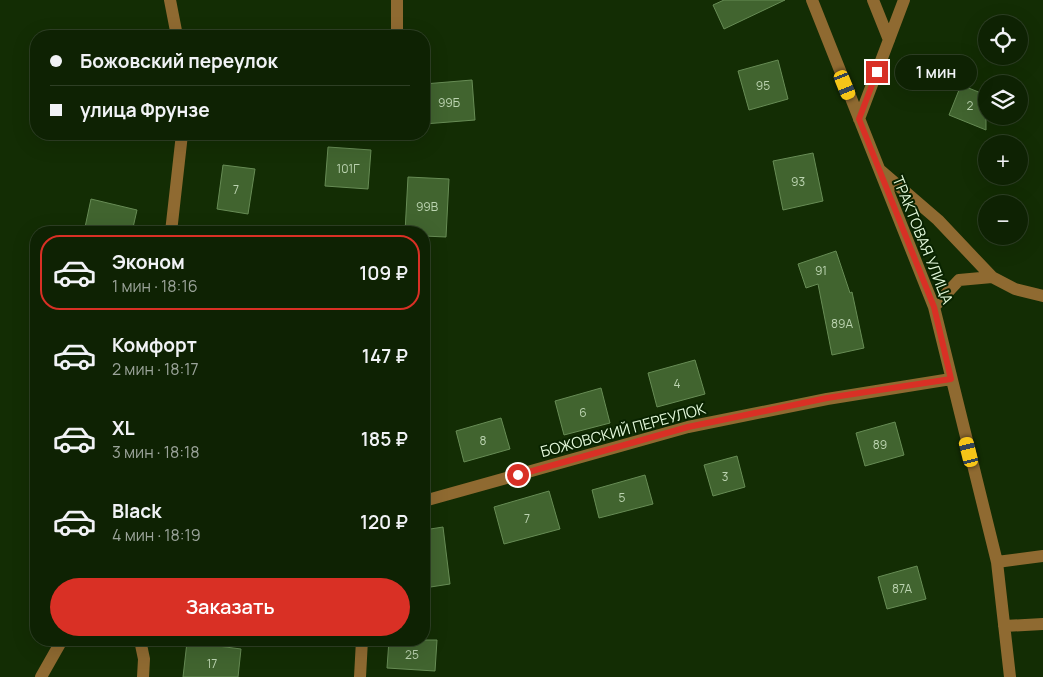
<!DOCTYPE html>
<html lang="ru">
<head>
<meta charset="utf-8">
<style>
	:root { --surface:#0e2203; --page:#172a0d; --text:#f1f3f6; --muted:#9ba49a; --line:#2e3f25; --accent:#d93025 }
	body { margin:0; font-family:Manrope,sans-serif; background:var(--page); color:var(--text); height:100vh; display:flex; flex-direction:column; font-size:19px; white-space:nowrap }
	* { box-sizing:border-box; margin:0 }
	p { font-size:16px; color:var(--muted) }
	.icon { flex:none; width:28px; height:28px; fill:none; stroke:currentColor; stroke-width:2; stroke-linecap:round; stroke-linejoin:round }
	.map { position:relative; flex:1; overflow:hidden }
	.details { position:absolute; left:30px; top:226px; width:400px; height:420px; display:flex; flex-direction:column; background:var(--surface); border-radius:20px; box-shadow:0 5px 20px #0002,0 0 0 1px var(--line) }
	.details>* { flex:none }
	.top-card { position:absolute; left:30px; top:30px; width:400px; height:110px; border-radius:20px; box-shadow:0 5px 20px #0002,0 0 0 1px var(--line); display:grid; align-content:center; height:110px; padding:0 20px; background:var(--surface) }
	.fabs { position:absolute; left:978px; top:15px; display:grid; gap:10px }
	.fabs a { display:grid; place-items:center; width:50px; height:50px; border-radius:50%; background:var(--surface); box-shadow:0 5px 20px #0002,0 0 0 1px var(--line); font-size:25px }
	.end { position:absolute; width:22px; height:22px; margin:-11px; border:6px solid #d93025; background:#fff; box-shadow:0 0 0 2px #fff }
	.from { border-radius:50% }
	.bubble { position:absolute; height:35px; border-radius:18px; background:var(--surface); box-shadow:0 5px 20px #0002,0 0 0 1px var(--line); font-size:16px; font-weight:600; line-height:35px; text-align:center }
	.car { position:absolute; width:15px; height:30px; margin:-15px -8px; border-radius:6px; box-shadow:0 0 4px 1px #0007; background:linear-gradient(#f5c518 24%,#345 0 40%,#f5c518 0 76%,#345 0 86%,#f5c518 0) }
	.top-card b { display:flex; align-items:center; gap:18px; height:48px; font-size:19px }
	.top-card b+b { border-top:1px solid var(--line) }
	.top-card i { width:12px; height:12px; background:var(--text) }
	ul { padding:9px 0 0; list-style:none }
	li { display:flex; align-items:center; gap:15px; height:75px; margin:0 10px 8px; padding:0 10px; border:2px solid transparent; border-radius:20px }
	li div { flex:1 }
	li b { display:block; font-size:19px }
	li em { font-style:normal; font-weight:600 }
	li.on { border-color:var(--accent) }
	li>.icon { width:45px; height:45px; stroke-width:1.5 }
	.primary-button { display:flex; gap:10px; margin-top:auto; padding:10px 20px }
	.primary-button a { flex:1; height:58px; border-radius:30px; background:var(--accent); color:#fff; font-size:20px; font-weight:600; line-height:58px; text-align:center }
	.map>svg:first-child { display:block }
	.building { fill:#41642f; stroke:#678c55 }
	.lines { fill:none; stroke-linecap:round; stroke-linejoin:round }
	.minor { stroke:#8f6a31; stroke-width:12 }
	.route { stroke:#d93025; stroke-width:6 }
	.labels { text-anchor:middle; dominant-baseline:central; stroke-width:4; stroke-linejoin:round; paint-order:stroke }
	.number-label { font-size:12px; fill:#bcd4b1 }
	.street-label { font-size:15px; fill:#e5fadc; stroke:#092300 }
</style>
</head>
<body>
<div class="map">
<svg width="1043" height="677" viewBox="0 0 1043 677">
	<rect width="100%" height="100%" fill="#132d04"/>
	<path class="building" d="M724,0h61l-61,29 -11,-24z
		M778,60l10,39 -39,11 -11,-39z
		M472,80l3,40 -51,4v-40z
		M961,85l25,10v35l-37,-15z
		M328,147l43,3 -3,39 -43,-3z
		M813,153l10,48 -40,9 -10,-49z
		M223,165l32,4 -7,45 -31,-5z
		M408,177l41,2 -3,58 -22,-1v-4h-19z
		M91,199l46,11 -5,22h-48z
		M836,251l14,42 2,-1 12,56 -32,7 -14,-71 -12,4 -8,-24z
		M695,360l10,34 -48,13 -9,-34z
		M601,388l9,35 -46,12 -9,-34z
		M501,418l9,31 -46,13 -8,-31z
		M895,422l9,33 -39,11 -9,-33z
		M737,456l8,31 -32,9 -9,-31z
		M645,475l8,29 -54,14 -7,-28z
		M549,491l11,38 -56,15 -10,-37z
		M443,527l7,57 -26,4v-58z
		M917,566l9,33 -39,10 -9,-32z
		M389,640h48l-2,31 -48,-3z
		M187,642l54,7 -3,28h-55z"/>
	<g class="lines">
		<path class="minor" d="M170,0l7,36
			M397,0v36
			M812,0l122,307 63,255 13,115
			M873,0l16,40
			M859,119l45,-119
			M880,170l58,50 54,57
			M171,232l11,-98
			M934,307l25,-27 33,-3 23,12 28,7
			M424,501l264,-74 139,-28 124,-20
			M997,562l46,-6
			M1004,626l39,-2
			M140,640l4,19 -1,18
			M41,677l21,-37
			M360,677l2,-37"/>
	</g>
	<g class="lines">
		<path class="route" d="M518,475l170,-48 139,-29 124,-19 -17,-72 -75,-188 18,-47"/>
	</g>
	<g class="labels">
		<g class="number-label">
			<text x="763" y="85">95</text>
			<text x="449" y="102">99Б</text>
			<text x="970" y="105">2</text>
			<text x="348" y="168">101Г</text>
			<text x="798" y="181">93</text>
			<text x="236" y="189">7</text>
			<text x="427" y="206">99В</text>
			<text x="821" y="270">91</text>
			<text x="842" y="323">89А</text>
			<text x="677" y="383">4</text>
			<text x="583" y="412">6</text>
			<text x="483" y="440">8</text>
			<text x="880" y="444">89</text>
			<text x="725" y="476">3</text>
			<text x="622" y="497">5</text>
			<text x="527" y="518">7</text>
			<text x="902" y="588">87А</text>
			<text x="412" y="654">25</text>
			<text x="212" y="663">17</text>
		</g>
		<g class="street-label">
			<text transform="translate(923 240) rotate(68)">ТРАКТОВАЯ УЛИЦА</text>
			<text transform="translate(623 430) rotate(-15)">БОЖОВСКИЙ ПЕРЕУЛОК</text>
		</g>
	</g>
</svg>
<div class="fabs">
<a><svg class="icon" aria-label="locate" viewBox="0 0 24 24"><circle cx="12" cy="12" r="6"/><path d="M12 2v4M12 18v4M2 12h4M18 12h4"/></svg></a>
<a><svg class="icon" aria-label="layers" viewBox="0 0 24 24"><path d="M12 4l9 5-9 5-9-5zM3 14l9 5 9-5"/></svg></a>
<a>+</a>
<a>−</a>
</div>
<i class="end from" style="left:518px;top:475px"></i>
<i class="end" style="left:877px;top:72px"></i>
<div class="bubble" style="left:895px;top:55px;width:82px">1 мин</div>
<i class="car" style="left:845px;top:85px;rotate:158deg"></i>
<i class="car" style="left:969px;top:452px;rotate:346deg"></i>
<div class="top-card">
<b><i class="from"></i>Божовский переулок</b>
<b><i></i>улица Фрунзе</b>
</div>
<section class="details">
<ul>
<li class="on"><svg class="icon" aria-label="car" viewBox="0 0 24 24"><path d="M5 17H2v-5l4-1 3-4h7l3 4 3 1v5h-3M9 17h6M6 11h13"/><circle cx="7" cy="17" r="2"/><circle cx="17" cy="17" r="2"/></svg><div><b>Эконом</b><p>1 мин · 18:16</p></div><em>109 ₽</em></li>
<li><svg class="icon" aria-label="car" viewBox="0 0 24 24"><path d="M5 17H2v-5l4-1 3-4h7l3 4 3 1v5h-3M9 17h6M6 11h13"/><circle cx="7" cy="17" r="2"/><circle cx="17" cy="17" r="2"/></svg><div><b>Комфорт</b><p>2 мин · 18:17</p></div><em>147 ₽</em></li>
<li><svg class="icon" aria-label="car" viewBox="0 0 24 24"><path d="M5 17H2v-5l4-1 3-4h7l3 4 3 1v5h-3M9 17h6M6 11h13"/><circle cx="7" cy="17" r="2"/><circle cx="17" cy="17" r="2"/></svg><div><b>XL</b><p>3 мин · 18:18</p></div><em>185 ₽</em></li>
<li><svg class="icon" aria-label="car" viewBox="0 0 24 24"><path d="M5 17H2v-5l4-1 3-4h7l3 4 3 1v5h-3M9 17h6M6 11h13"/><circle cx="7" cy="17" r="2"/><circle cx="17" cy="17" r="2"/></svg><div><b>Black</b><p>4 мин · 18:19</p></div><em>120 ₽</em></li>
</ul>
<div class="primary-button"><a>Заказать</a></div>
</section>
</div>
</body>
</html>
